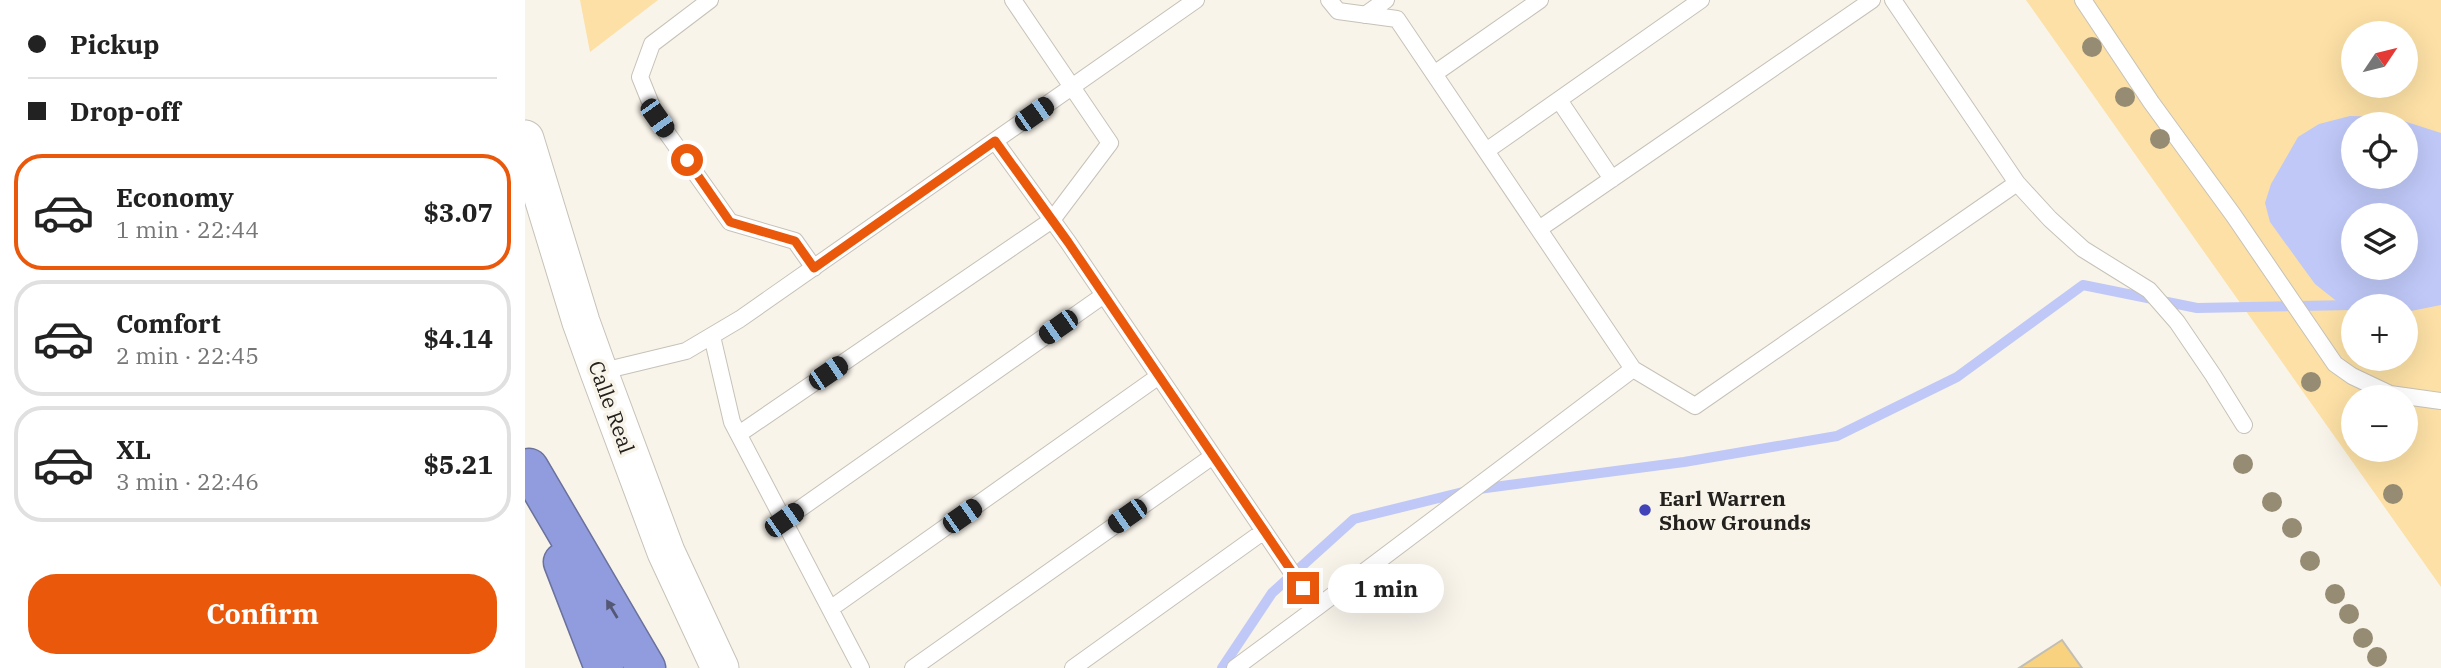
<!DOCTYPE html>
<html lang="en">
<head>
<meta charset="utf-8">
<style>
	:root { --surface:#fff; --page:#f6f6f6; --text:#222; --muted:#767676; --line:#e0e0e0; --accent:#ea580c }
	body { margin:0; font-family:"IBM Plex Serif",serif; background:var(--page); color:var(--text); height:100vh; display:flex; flex-direction:column; font-size:26px; white-space:nowrap }
	* { box-sizing:border-box; margin:0 }
	p { font-size:23px; color:var(--muted) }
	.icon { flex:none; width:38px; height:38px; fill:none; stroke:currentColor; stroke-width:2; stroke-linecap:round; stroke-linejoin:round }
	.map { position:relative; flex:1; overflow:hidden }
	.details { display:flex; flex-direction:column; background:var(--surface); width:525px }
	.details>* { flex:none }
	.guide { display:grid; align-content:center; height:154px; padding:0 28px; background:var(--surface) }
	.needle { width:46px; rotate:55deg }
	.controls { position:absolute; left:1816px; top:21px; display:grid; gap:14px }
	.controls a { display:grid; place-items:center; width:77px; height:77px; border-radius:50%; background:var(--surface); box-shadow:0 7px 28px #0002; font-size:35px }
	.end { position:absolute; width:32px; height:32px; margin:-16px; border:9px solid #ea580c; background:#fff; box-shadow:0 0 0 4px #fff }
	.from { border-radius:50% }
	.bubble { position:absolute; height:49px; border-radius:24px; background:var(--surface); box-shadow:0 7px 28px #0002; font-size:23px; font-weight:700; line-height:49px; text-align:center }
	.car { position:absolute; width:21px; height:42px; margin:-21px -10px; border-radius:9px; box-shadow:0 0 5px 2px #0007; background:linear-gradient(#222 24%,#8ab4d8 0 40%,#222 0 76%,#8ab4d8 0 86%,#222 0) }
	.guide b { display:flex; align-items:center; gap:24px; height:66px; font-size:26px }
	.guide b+b { border-top:2px solid var(--line) }
	.guide i { width:18px; height:18px; background:var(--text) }
	ul { padding:0; list-style:none }
	li { display:flex; align-items:center; gap:21px; height:116px; margin:0 14px 10px; padding:0 14px; border:4px solid var(--line); border-radius:28px }
	li div { flex:1 }
	li b { display:block; font-size:26px }
	li em { font-style:normal; font-weight:700 }
	li.active { border-color:var(--accent) }
	li>.icon { width:63px; height:63px; stroke-width:1.5 }
	.action { display:flex; gap:14px; margin-top:auto; padding:14px 28px }
	.action a { flex:1; height:80px; border-radius:28px; background:var(--accent); color:#fff; font-size:28px; font-weight:700; line-height:80px; text-align:center }
	main { display:flex; flex:1; min-height:0 }
	.map>svg:first-child { display:block }
	.green { fill:#fce0a5; fill-rule:evenodd }
	.water { fill:#bfc8f7; fill-rule:evenodd }
	.lines { fill:none; stroke-linecap:round; stroke-linejoin:round }
	.stream { stroke:#bfc8f7; stroke-width:10 }
	.building { fill:#f8d27f; stroke:#c2beb4; stroke-width:2 }
	.service-casing { stroke:#c7c2b8; stroke-width:18 }
	.tertiary-casing { stroke:#c7c2b8; stroke-width:39 }
	.motorway-casing { stroke:#6a719b; stroke-width:41 }
	.service { stroke:#fff; stroke-width:16 }
	.tertiary { stroke:#fff; stroke-width:37 }
	.motorway { stroke:#909cde; stroke-width:38 }
	.tree { fill:#968b73 }
	.oneway { fill:#545874 }
	.route { stroke:#ea580c; stroke-width:9 }
	.poi-dot { fill:#4243b8; stroke:#f9f4ea; stroke-width:2.5 }
	.labels { text-anchor:middle; dominant-baseline:central; stroke-width:7; stroke-linejoin:round; paint-order:stroke }
	.street-label { font-size:21px; fill:#23211e; stroke:#f9f4ea }
	.poi-label { font-size:21px; font-weight:bold; fill:#23211e; stroke:#f9f4ea; text-anchor:start }
</style>
</head>
<body>
<main>
<section class="details">
<div class="guide">
<b><i class="from"></i>Pickup</b>
<b><i></i>Drop-off</b>
</div>
<ul>
<li class="active"><svg class="icon" aria-label="car" viewBox="0 0 24 24"><path d="M5 17H2v-5l4-1 3-4h7l3 4 3 1v5h-3M9 17h6M6 11h13"/><circle cx="7" cy="17" r="2"/><circle cx="17" cy="17" r="2"/></svg><div><b>Economy</b><p>1 min · 22:44</p></div><em>$3.07</em></li>
<li><svg class="icon" aria-label="car" viewBox="0 0 24 24"><path d="M5 17H2v-5l4-1 3-4h7l3 4 3 1v5h-3M9 17h6M6 11h13"/><circle cx="7" cy="17" r="2"/><circle cx="17" cy="17" r="2"/></svg><div><b>Comfort</b><p>2 min · 22:45</p></div><em>$4.14</em></li>
<li><svg class="icon" aria-label="car" viewBox="0 0 24 24"><path d="M5 17H2v-5l4-1 3-4h7l3 4 3 1v5h-3M9 17h6M6 11h13"/><circle cx="7" cy="17" r="2"/><circle cx="17" cy="17" r="2"/></svg><div><b>XL</b><p>3 min · 22:46</p></div><em>$5.21</em></li>
</ul>
<div class="action"><a>Confirm</a></div>
</section>
<div class="map">
<svg width="1916" height="668" viewBox="0 0 1916 668">
	<rect width="100%" height="100%" fill="#f9f4ea"/>
	<path class="green" d="M55,0h78l-68,52z
		M1501,0h415v587zM1829,33h52v53h-52zM1829,124h52v53h-52zM1829,215h52v53h-52zM1829,306h52v53h-52zM1829,397h52v53h-52z"/>
	<path class="water" d="M1825,116l41,1 50,16v172l-35,7v-6h-52v6l-5,-1 -34,-27 -11,-15 -34,-47 -5,-19 6,-19 27,-47 21,-13zM1829,124h52v53h-52zM1829,215h52v53h-52z"/>
	<g class="lines">
		<path class="stream" d="M697,668l50,-75 82,-74 117,-29 213,-28 153,-26 120,-59 126,-92 114,23 156,-3"/>
	</g>
	<path class="building" d="M1537,640l20,28h-63z"/>
	<g class="lines">
		<defs>
			<path id="service" d="M185,0l-58,44 -12,33 17,42 73,103 65,19 19,27
				M804,0l9,11 59,8 236,350
				M1368,0l124,183 33,36 33,30 66,41 28,32 36,53 31,50
				M1558,0l68,102 83,114 101,148 17,12 38,18 51,7
				M840,15l21,-15
				M909,74l106,-74
				M1034,100l53,79
				M470,141l73,101 248,366 -81,60
				M961,151l215,-151
				M1014,229l333,-229
				M187,336l20,86 129,246
				M74,372l87,-21 54,-32 456,-319
				M214,434l313,-214 58,-77 -97,-143
				M259,520l320,-225
				M791,608l317,-239 62,37 322,-223
				M305,609l329,-233
				M388,668l300,-212
				M548,668l191,-137"/>
			<path id="tertiary" d="M0,139l56,183 18,50 67,180 54,116"/>
			<path id="motorway" d="M4,468l117,200
				M38,562l41,106"/>
		</defs>
		<use href="#service" class="service-casing"/>
		<use href="#tertiary" class="tertiary-casing"/>
		<use href="#motorway" class="motorway-casing"/>
		<use href="#service" class="service"/>
		<use href="#tertiary" class="tertiary"/>
		<use href="#motorway" class="motorway"/>
	</g>
	<g class="tree">
		<circle cx="1567" cy="47" r="10"/>
		<circle cx="1600" cy="97" r="10"/>
		<circle cx="1635" cy="139" r="10"/>
		<circle cx="1786" cy="382" r="10"/>
		<circle cx="1718" cy="464" r="10"/>
		<circle cx="1868" cy="494" r="10"/>
		<circle cx="1747" cy="502" r="10"/>
		<circle cx="1767" cy="528" r="10"/>
		<circle cx="1785" cy="561" r="10"/>
		<circle cx="1810" cy="594" r="10"/>
		<circle cx="1824" cy="614" r="10"/>
		<circle cx="1838" cy="638" r="10"/>
		<circle cx="1852" cy="657" r="10"/>
	</g>
	<defs><path id="oneway-solid" d="M-6-.8H1V-3.2L6.5 0L1 3.2V.8H-6Z" transform="scale(1.75)"/></defs>
	<use class="oneway" href="#oneway-solid" transform="translate(87 609) rotate(-121)"/>
	<g class="lines">
		<path class="route" d="M162,160l43,62 65,19 19,27 181,-127 73,101 235,346"/>
	</g>
	<circle class="poi-dot" cx="1120" cy="510" r="7"/>
	<g class="labels">
		<g class="street-label">
			<text transform="translate(87 407) rotate(70)">Calle Real</text>
		</g>
		<g class="poi-label">
			<text x="1134" y="498">Earl Warren<tspan x="1134" dy="24">Show Grounds</tspan></text>
		</g>
	</g>
</svg>
<div class="controls">
<a><svg class="needle" viewBox="-14 -14 28 28"><path d="M0-13l5 13h-10z" fill="#e53935"/><path d="M0 13l5-13h-10z" fill="#767676"/></svg></a>
<a><svg class="icon" aria-label="locate" viewBox="0 0 24 24"><circle cx="12" cy="12" r="6"/><path d="M12 2v4M12 18v4M2 12h4M18 12h4"/></svg></a>
<a><svg class="icon" aria-label="layers" viewBox="0 0 24 24"><path d="M12 4l9 5-9 5-9-5zM3 14l9 5 9-5"/></svg></a>
<a>+</a>
<a>−</a>
</div>
<i class="end from" style="left:162px;top:160px"></i>
<i class="end" style="left:778px;top:588px"></i>
<div class="bubble" style="left:803px;top:564px;width:116px">1 min</div>
<i class="car" style="left:509px;top:114px;rotate:55deg"></i>
<i class="car" style="left:132px;top:118px;rotate:145deg"></i>
<i class="car" style="left:533px;top:327px;rotate:235deg"></i>
<i class="car" style="left:303px;top:373px;rotate:56deg"></i>
<i class="car" style="left:437px;top:516px;rotate:55deg"></i>
<i class="car" style="left:602px;top:516px;rotate:235deg"></i>
<i class="car" style="left:259px;top:520px;rotate:55deg"></i>
</div>
</main>
</body>
</html>
